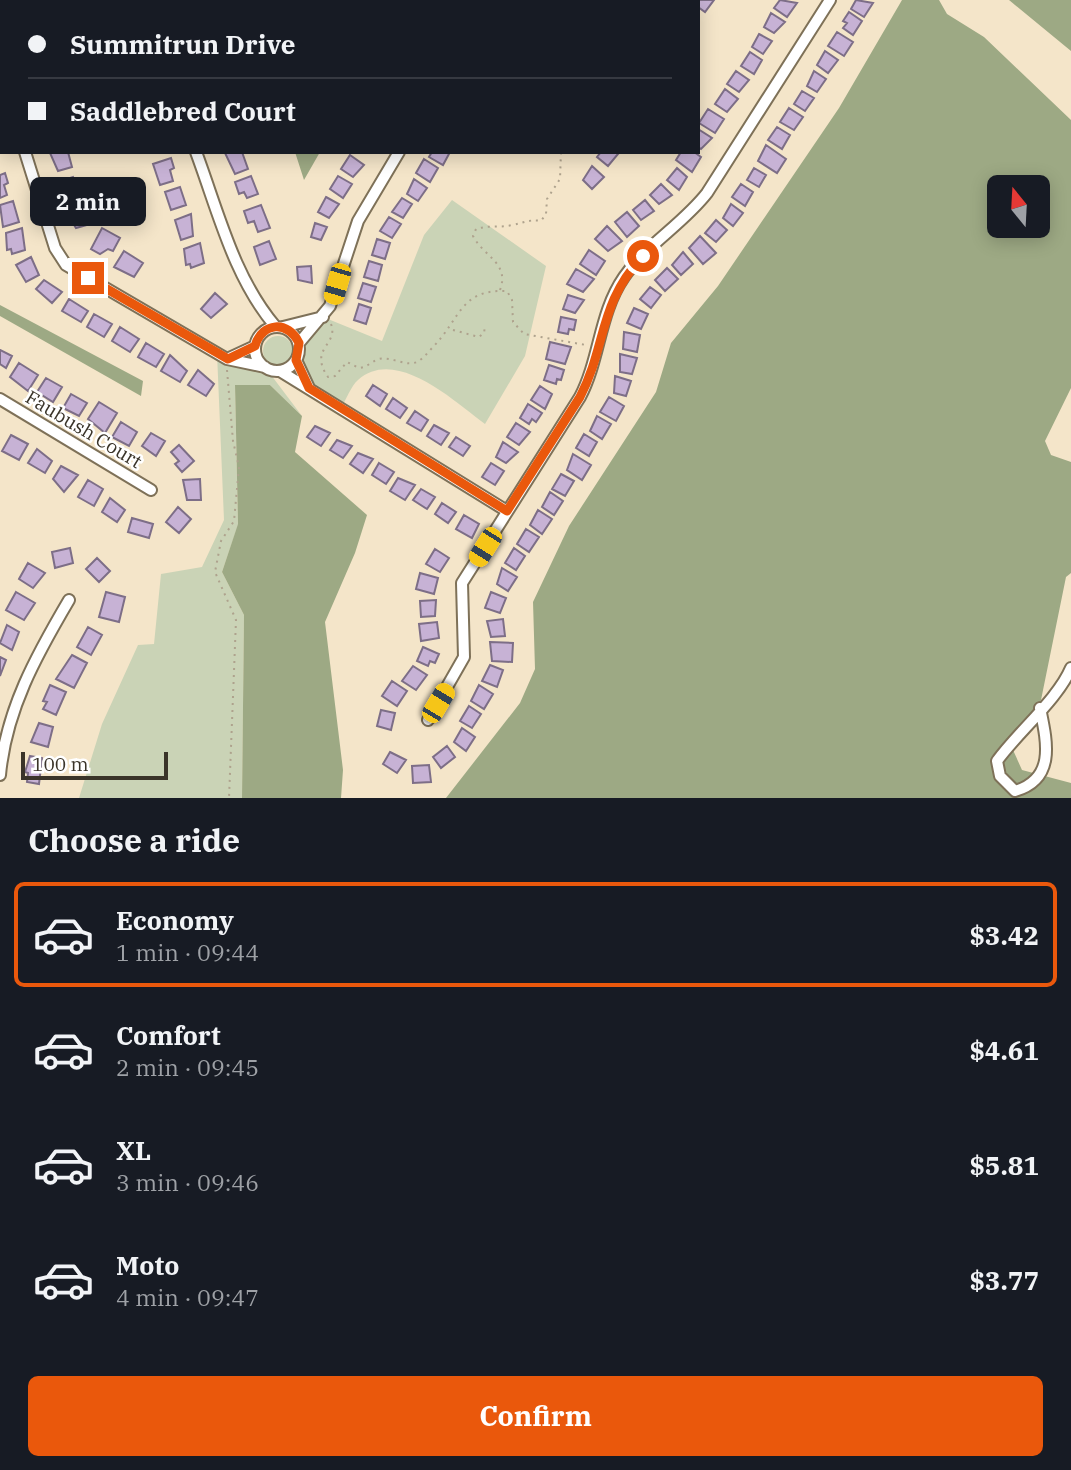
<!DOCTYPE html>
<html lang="en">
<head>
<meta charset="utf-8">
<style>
	:root { --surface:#171b24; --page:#242831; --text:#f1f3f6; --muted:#9ea1a6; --line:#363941; --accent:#ea580c }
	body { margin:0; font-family:"IBM Plex Serif",serif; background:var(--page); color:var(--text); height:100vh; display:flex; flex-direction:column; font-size:26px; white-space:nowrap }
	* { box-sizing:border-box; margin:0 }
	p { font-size:23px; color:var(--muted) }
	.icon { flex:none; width:38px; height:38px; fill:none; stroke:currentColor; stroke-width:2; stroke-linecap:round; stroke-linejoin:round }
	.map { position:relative; height:798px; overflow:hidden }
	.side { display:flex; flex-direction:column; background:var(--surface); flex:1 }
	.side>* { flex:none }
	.hud { position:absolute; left:0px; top:0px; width:700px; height:154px; box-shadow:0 4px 18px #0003; display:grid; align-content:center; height:154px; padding:0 28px; background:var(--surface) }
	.needle { width:46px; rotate:342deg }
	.buttons { position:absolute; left:987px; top:175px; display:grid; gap:14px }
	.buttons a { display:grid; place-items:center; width:63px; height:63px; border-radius:10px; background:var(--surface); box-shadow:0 4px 18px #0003; font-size:35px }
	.scale { position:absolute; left:21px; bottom:18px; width:147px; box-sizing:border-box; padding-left:7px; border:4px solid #3a3429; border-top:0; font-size:19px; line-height:24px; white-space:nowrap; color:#3a3429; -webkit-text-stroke:5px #fff; paint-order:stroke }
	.end { position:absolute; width:32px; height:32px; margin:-16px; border:9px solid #ea580c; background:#fff; box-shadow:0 0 0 4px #fff }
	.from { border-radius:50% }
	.bubble { position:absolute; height:49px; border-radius:10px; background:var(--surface); box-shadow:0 4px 18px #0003; font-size:23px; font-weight:700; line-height:49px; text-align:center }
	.car { position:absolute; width:21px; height:42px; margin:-21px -10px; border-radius:9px; box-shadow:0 0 5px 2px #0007; background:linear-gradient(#f5c518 24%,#345 0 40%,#f5c518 0 76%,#345 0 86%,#f5c518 0) }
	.hud b { display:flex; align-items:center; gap:24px; height:66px; font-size:26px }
	.hud b+b { border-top:2px solid var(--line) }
	.hud i { width:18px; height:18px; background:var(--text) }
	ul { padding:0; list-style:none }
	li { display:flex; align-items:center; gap:21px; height:105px; margin:0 14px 10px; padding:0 14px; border:4px solid transparent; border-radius:10px }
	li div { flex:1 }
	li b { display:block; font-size:26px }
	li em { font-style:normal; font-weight:700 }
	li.active { border-color:var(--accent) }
	li>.icon { width:63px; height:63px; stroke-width:1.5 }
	h2 { padding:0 28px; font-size:32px; line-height:84px }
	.action { display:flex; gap:14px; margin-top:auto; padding:14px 28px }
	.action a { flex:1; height:80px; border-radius:10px; background:var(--accent); color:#fff; font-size:28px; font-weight:700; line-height:80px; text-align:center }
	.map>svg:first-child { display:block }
	.green { fill:#cad3b6 }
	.forest { fill:#9da984; fill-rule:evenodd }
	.building { fill:#c7b2d5; stroke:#7d6e87; stroke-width:2 }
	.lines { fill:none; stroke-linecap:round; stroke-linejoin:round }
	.minor-casing { stroke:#7e7158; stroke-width:14 }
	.path { stroke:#aea28d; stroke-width:2; stroke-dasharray:2 5; stroke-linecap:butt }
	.minor { stroke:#fff; stroke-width:10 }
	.route { stroke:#ea580c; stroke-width:9 }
	.labels { text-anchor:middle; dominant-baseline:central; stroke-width:5; stroke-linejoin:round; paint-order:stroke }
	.street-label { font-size:19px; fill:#3a3429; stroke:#fff }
</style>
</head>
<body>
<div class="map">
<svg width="1071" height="798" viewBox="0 0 1071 798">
	<rect width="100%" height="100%" fill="#f4e5c9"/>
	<path class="green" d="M452,200l94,66 -21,90 -40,68c-30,-22 -89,-78 -127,-44 -7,6 -12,20 -17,28l-32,-20 -13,-28 3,-17 24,-26 59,24 42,-106z
		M263 351a15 15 0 1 1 30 0a15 15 0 1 1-30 0Z
		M217,353l48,14 37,49 -32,-31h-35l3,140 -16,47 22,43 -2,183h-163l23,-74 36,-79 16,-1 7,-70 41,-7 22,-47z"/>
	<path class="forest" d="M902,0h37l8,14 37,23 87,83v268l-26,53 6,14 20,7v111l-5,4 -25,123 -28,50 9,20 49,13v15h-625l74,-95 15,-34 -2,-67 36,-76 87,-134 15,-49 47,-57 121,-178zM999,187h39v39h-39z
		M1009,0h62v51z
		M295,152h25l-16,28z
		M0,305l143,76 -2,15 -141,-80z
		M235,385h35l32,31 -7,36 72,63 -12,38 -30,69 18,148 -2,28h-99l2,-183 -22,-43 16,-48z"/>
	<path class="building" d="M697,0h17l-9,12 -7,-5z
		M780,0l17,3 -10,14 -13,-9z
		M856,0l17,3 -9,14 -13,-8z
		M849,12l13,9 -9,14 -10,-7 4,-5 -4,-2z
		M771,13l14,9 -11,11 -10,-6z
		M837,32l16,10 -9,14 -16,-10z
		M759,34l13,7 -9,13 -11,-7z
		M825,51l13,9 -10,13 -11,-8z
		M750,52l12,8 -8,14 -13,-8z
		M736,71l13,9 -10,12 -12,-8z
		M814,71l12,8 -9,13 -10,-6z
		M725,89l13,10 -11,13 -12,-8z
		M802,91l12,7 -9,13 -11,-7z
		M789,108l14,9 -9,13 -14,-8z
		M708,109l16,10 -9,14 -16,-10z
		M777,127l13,8 -8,14 -14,-9z
		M698,129l14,9 -11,11 -3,-2z
		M766,145l20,14 -9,14 -19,-12z
		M68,152l4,15 -14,4 -8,-18z
		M242,152l6,17 -13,5 -10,-21z
		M432,152h18l-7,13 -14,-8z
		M601,152h14l3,2 -10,12 -11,-9z
		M681,152h13l7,5 -9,15 -16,-12z
		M350,155l14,10 -11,12 -12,-8z
		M171,158l3,10 -4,2 3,11 -13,4 -7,-21z
		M424,159l14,9 -8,14 -14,-9z
		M592,166l12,11 -12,12 -9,-9z
		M677,168l10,9 -8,13 -12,-10z
		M754,168l12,7 -7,12 -12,-7z
		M5,173l3,10 -4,2 3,10 -7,3v-23z
		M251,176l7,18 -11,4 -3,-6 -5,2 -4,-12z
		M338,176l14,8 -9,14 -13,-9z
		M73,177l6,19 -16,5 -2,-20z
		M414,179l13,9 -9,13 -11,-7z
		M661,184l11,11 -13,9 -9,-9z
		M741,184l12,8 -8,14 -13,-9z
		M180,187l6,18 -15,5 -6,-18z
		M326,197l13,7 -10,14 -11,-6z
		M402,198l10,6 -9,14 -11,-6z
		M645,200l9,11 -13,9 -8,-10z
		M13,201l6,21 -16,5 -3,-22z
		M83,204l7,20 -14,4 -11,-18z
		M731,204l12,9 -10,13 -10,-8z
		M261,205l9,23 -12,4 -4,-11 -6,2 -4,-12z
		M627,212l12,14 -12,11 -12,-15z
		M191,214l2,22 -12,4 -6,-20z
		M389,217l12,7 -9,14 -12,-7z
		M716,220l11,10 -11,12 -11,-9z
		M315,223l12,4 -6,13 -10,-3z
		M607,226l15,15 -14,10 -13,-12z
		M22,228l3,22 -13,4 -1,-5 -4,1 -1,-17z
		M102,228l18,10 -7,13 -5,-2 -8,5 -9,-5z
		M700,236l16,17 -13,11 -14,-16z
		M377,239l13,4 -5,16 -13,-4z
		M269,241l7,18 -16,6 -6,-18z
		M200,243l4,20 -13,5 -1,-4 -4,1 -2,-16z
		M589,250l16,11 -9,14 -16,-11z
		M124,251l19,12 -9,14 -20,-10z
		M683,252l10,12 -12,11 -9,-10z
		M31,257l8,18 -13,7 -10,-17z
		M369,261l13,4 -4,16 -14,-4z
		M311,266l1,17 -14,-3 -1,-13z
		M667,268l11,11 -13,12 -10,-11z
		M576,269l18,10 -11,13 -16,-8z
		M44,280l18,12 -10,11 -16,-14z
		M363,283l13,4 -5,15 -13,-4z
		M650,287l11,8 -10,13 -11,-9z
		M215,293l12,11 -16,14 -10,-9z
		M568,295l16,5 -9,13 -12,-4z
		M69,299l19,12 -7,11 -19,-11z
		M359,304l12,4 -5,16 -12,-4z
		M634,308l14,6 -7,15 -14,-6z
		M94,314l18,10 -8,13 -17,-10z
		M561,317l15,3 -2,10 -5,-1 -1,5 -10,-2z
		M120,327l19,12 -9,13 -18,-11z
		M624,332l16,3 -3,17 -14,-3z
		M550,342l21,5 -6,17 -19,-5z
		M146,343l18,11 -8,13 -18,-10z
		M0,350l12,6 -6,12 -6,-4z
		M620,354l17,4 -5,16 -12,-2z
		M170,355l17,16 -7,11 -19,-11z
		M19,363l19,12 -10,16 -18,-14z
		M549,365l15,5 -3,10 -4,-1 -1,5 -12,-4z
		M198,370l16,14 -8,12 -18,-11z
		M615,376l16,5 -5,15 -12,-3z
		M46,378l16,9 -9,15 -16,-10z
		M373,385l14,9 -7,12 -14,-10z
		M540,386l12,8 -7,15 -14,-9z
		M71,394l16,9 -8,13 -16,-8z
		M609,397l15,9 -8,15 -16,-9z
		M393,398l14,10 -7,10 -14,-9z
		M99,402l18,11 -12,20 -17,-14z
		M528,404l14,9 -6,9 -4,-3 -3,5 -9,-6z
		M415,411l13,9 -7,11 -14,-8z
		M597,416l14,8 -9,15 -12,-8z
		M121,422l16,10 -8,14 -17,-9z
		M516,423l14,9 -11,13 -12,-8z
		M434,425l15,8 -8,12 -14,-9z
		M315,426l15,7 -9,13 -14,-9z
		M151,433l14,8 -9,15 -14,-10z
		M584,434l13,8 -8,14 -13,-8z
		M11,435l17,9 -9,16 -17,-9z
		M456,437l14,9 -7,10 -14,-9z
		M337,440l15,6 -9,12 -13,-8z
		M503,442l15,10 -12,11 -10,-6z
		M179,445l15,16 -12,11 -7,-8 4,-3 -8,-9z
		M37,449l15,12 -7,12 -17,-10z
		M358,453l15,6 -10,14 -13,-9z
		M573,454l18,11 -9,15 -15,-10z
		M379,463l15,9 -8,12 -14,-9z
		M491,463l13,8 -9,14 -13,-8z
		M61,466l17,9 -14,17 -11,-13z
		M561,474l13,7 -9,15 -13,-7z
		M398,478l17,7 -10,15 -15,-9z
		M200,479l1,21h-14l-4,-20z
		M88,480l15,9 -9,17 -16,-9z
		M421,489l14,8 -8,12 -14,-9z
		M550,492l13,9 -9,14 -12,-8z
		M110,498l15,12 -8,12 -15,-10z
		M442,503l14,9 -8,11 -13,-9z
		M178,507l13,12 -12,14 -13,-11z
		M538,510l14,9 -10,15 -12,-9z
		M464,515l15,9 -7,14 -16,-9z
		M132,518l21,6 -4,14 -21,-6z
		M526,529l13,8 -10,15 -12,-8z
		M70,548l3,15 -18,5 -3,-16z
		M514,548l11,8 -9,14 -11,-7z
		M435,549l14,9 -9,14 -14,-8z
		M97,558l13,13 -11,11 -13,-13z
		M28,563l17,10 -12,15 -14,-9z
		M502,568l15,9 -9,14 -11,-7z
		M420,573l18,5 -4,16 -18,-5z
		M16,592l19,11 -11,17 -18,-10z
		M106,592l19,5 -6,25 -20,-5z
		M491,592l15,6 -6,15 -15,-5z
		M436,600l-1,16 -14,1 -1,-16z
		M503,619l2,17 -14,1 -4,-16z
		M437,622l2,16 -18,3 -2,-17z
		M7,625l12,7 -7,18 -12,-7z
		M88,627l14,8 -11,20 -14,-8z
		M490,642l23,1 -1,19 -20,-1z
		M423,647l16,7 -4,9 -5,-2 -2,5 -11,-5z
		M72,655l15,8 -13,25 -18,-9z
		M0,657l6,3 -6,16z
		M490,665l13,5 -6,17 -15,-6z
		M413,666l14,9 -11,15 -14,-9z
		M392,681l15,10 -10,15 -15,-10z
		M50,685l16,7 -10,23 -13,-6 4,-7 -4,-1z
		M479,685l14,9 -9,15 -13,-8z
		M469,706l12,8 -9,14 -12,-7z
		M381,710l14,3 -4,17 -14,-4z
		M39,723l14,4 -5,20 -17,-5z
		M462,728l13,9 -9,14 -12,-9z
		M447,746l8,11 -14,11 -8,-11z
		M390,752l16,8 -9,13 -14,-9z
		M30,756l12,2 -3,26 -12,-2 1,-9 -3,-1z
		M429,765l2,17 -18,1 -1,-17z"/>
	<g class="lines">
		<defs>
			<path id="minor" d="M97,0l2,2
				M368,2l1,-2
				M491,2l1,-2
				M661,2l2,-2
				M25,152l30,96 11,17 161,94 38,8
				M196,152c22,59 38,126 79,174
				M255 349a22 22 0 1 1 44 0a22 22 0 1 1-44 0Z
				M283,327l40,-10
				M299,343l31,-37 28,-85 41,-69
				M227,359l28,-13
				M296,360l13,28
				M280,371l227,140
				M0,399l151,91
				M1040,708c7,34 16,71 -25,83l-15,-15 -3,-15c21,-29 61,-62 74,-93
				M428,720l36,-63 -2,-74 118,-186c20,-38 19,-84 44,-120 22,-32 59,-53 83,-84l123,-193
				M0,775c6,-65 36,-119 69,-175"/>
		</defs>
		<use href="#minor" class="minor-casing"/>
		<path class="path" d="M500,290c10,-27 -16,-33 -27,-54l3,-7c12,-4 24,-1 36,-4 12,-2 16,-6 29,-4l5,-7 1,-15 13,-20 1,-27
			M331,324c8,21 -23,24 -3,53l7,-1 12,-14 12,6c9,-1 13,-7 20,-9 13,-3 26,8 38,3 6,-3 12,-11 16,-15 28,-29 27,-58 74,-56l5,9 1,22 11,12 62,11
			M453,330l26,7 5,-4 1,-7
			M227,370l6,71 6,26 -5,54 -13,20 -6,31 21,48 -7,178"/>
		<use href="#minor" class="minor"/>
	</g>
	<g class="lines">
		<path class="route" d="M88,278l140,81 27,-13c7,-24 33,-26 44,-3l-3,17 13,28 198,123 73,-114c27,-52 18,-93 63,-141"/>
	</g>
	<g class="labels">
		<g class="street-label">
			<text transform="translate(84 429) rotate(31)">Faubush Court</text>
		</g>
	</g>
</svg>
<div class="buttons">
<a><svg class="needle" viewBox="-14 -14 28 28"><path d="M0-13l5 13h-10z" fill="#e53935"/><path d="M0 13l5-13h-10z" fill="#9ea1a6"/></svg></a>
</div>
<div class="scale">100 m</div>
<i class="end from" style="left:643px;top:256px"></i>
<i class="end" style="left:88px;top:278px"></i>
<div class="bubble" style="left:30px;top:177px;width:116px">2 min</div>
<i class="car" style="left:337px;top:284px;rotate:196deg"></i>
<i class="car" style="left:485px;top:547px;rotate:212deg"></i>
<i class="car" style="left:438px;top:703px;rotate:31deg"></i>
<div class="hud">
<b><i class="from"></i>Summitrun Drive</b>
<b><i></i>Saddlebred Court</b>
</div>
</div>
<section class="side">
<h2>Choose a ride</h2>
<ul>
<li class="active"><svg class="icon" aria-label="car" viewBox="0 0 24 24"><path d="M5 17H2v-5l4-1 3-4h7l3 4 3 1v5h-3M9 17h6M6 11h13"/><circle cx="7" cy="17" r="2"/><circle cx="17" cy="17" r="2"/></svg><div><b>Economy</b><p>1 min · 09:44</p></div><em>$3.42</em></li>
<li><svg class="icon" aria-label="car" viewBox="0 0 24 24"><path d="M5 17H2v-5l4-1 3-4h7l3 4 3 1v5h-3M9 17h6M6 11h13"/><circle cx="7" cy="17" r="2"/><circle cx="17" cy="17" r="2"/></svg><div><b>Comfort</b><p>2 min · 09:45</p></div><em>$4.61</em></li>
<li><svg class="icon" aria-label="car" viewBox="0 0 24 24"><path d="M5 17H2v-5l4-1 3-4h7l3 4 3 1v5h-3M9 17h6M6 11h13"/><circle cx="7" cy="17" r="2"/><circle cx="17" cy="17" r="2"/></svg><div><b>XL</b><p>3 min · 09:46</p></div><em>$5.81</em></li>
<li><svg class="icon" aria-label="car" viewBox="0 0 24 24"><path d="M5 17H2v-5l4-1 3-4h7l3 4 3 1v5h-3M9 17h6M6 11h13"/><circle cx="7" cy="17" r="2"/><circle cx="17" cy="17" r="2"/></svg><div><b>Moto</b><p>4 min · 09:47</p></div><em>$3.77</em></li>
</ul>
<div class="action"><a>Confirm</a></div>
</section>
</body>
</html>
